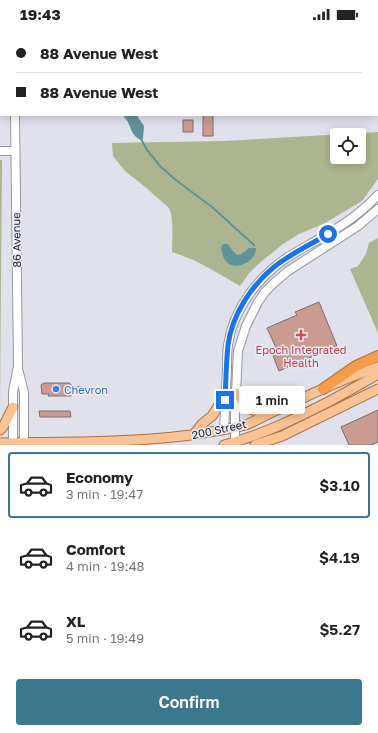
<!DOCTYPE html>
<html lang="en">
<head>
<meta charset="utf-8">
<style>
	:root { --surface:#fff; --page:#f6f6f6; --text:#222; --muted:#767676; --line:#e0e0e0; --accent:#3b788e }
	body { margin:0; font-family:"Golos Text",sans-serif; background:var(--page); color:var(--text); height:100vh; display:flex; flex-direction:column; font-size:15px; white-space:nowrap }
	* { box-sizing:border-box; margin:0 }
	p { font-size:13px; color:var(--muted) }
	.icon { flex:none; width:22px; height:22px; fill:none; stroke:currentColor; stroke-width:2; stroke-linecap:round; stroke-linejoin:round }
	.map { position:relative; height:417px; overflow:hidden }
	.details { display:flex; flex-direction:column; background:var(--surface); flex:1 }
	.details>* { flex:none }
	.top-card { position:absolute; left:0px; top:0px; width:378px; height:88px; box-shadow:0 2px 10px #0003; display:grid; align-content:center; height:88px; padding:0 16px; background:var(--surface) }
	.controls { position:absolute; left:330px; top:100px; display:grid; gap:8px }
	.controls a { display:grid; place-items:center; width:36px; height:36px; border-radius:4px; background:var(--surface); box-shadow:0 2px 10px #0003; font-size:20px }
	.end { position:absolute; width:18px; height:18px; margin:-9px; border:5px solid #1a73e8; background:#fff; box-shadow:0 0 0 2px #fff }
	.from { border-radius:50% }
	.bubble { position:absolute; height:28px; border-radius:4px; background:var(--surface); box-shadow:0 2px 10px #0003; font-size:13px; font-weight:600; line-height:28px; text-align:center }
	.top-card b { display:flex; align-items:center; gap:14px; height:38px; font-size:15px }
	.top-card b+b { border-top:1px solid var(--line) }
	.top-card i { width:10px; height:10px; background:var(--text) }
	ul { padding:7px 0 0; list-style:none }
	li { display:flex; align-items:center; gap:12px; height:66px; margin:0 8px 6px; padding:0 8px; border:2px solid transparent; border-radius:4px }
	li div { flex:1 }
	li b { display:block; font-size:15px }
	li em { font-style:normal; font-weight:600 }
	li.current { border-color:var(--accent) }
	li>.icon { width:36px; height:36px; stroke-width:1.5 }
	.action { display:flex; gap:8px; margin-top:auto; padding:8px 16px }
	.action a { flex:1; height:46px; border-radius:4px; background:var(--accent); color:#fff; font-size:16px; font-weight:600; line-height:46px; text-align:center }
	.status { display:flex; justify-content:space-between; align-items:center; height:28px; padding:0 20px; background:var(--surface); direction:ltr }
	.status svg { height:11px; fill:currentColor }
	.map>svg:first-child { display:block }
	.green { fill:#acb58f; fill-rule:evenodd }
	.water { fill:#5e9399 }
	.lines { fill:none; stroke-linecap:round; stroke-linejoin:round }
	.stream { stroke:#5e9399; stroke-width:2 }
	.building { fill:#c99b91; stroke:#786e6b }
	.secondary-casing { stroke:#9698a1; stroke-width:10 }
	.primary-casing { stroke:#ab7140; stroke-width:11 }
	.highway-casing { stroke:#ab7140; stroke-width:12 }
	.secondary { stroke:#fff; stroke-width:8 }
	.primary { stroke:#f9c395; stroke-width:9 }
	.highway { stroke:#f59b4e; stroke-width:10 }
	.route { stroke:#1a73e8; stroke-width:5 }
	.health-dot { fill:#e0444e; stroke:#edeef9; stroke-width:1.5 }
	.shop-dot { fill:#3f7fe0; stroke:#edeef9; stroke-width:1.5 }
	.labels { text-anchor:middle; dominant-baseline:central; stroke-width:3; stroke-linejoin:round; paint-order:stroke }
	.street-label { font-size:11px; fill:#222226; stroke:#edeef9 }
	.health-label { font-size:11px; fill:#be3a42; stroke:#edeef9 }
	.shop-label { font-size:11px; fill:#366cbe; stroke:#edeef9; text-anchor:start }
</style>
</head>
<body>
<div class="status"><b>19:43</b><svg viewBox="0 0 49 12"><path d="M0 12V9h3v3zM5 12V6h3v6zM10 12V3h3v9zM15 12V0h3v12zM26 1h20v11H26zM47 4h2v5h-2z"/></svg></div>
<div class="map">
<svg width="378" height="417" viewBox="0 0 378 417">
	<rect width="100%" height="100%" fill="#e0e1eb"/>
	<path class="green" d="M378,104v47l-16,22 -37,22 -26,11 -16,10 -21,17 -12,11 -10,14c-23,-13 -42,-26 -68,-34 0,-12 2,-34 -3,-44l-25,-22 -19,-15 -12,-15 -1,-13 113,-2zM337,107h22v22h-22zM228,217c4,5 6,11 13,10l5,8 -4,2h-5z
		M0,132h2l-2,246z
		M378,210v95l-28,-64 8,-3 8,-12 3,-11z"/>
	<path class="water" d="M122,87h15l2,4 5,7 -1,13 -2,1c-13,-6 -8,-16 -19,-25z
		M224,216h4c9,13 9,14 21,4h7c0,14 -22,25 -31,12 -2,-3 -3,-8 -4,-12l1,-3z"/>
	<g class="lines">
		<path class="stream" d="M112,0l1,1
			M141,111l6,11 14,17 16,14 35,26 42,38"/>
	</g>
	<path class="building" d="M203,87h10v21h-10z
		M183,92h10v12h-10z
		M319,274l18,44 -58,25 -7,-18 5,-3 -10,-22 30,-13 -2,-3z
		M44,355h25l5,4h8v5h-11v4h-23l1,-2h-7l-1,-9z
		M378,382v32l-7,3h-22l-8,-18z
		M39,383h31l1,6h-31z"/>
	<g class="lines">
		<defs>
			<path id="secondary" d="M13,0v1
				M0,123h15
				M18,341l6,23v53
				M224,402c1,-20 2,-41 3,-61 0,-8 0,-16 1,-24 5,-36 31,-69 60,-88 33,-20 64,-34 90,-62
				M13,417v-53l5,-26 -3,-251
				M235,417v-30l3,-64 8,-25 12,-24 7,-10 9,-9 14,-12 70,-45 20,-17"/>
			<path id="primary" d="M237,365c11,16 10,16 29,21
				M0,402l3,-3 10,-20
				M194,406l8,-10 10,-8 7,-11 6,-5
				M0,415c64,-1 128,0 191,-8 18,-3 36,-5 54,-10 10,-3 20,-10 30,-14 33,-15 68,-33 103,-44
				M224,417c38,-10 73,-27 108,-45 16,-9 31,-17 46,-26
				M255,417l27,-9 96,-47"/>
			<path id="highway" d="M323,361l33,-23 22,-10"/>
		</defs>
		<use href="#secondary" class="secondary-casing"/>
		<use href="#primary" class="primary-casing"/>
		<use href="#highway" class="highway-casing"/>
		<use href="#secondary" class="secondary"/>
		<use href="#primary" class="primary"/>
		<use href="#highway" class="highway"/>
	</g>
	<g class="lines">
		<path class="route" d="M225,372c1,-19 1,-37 3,-55 4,-30 23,-59 46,-78 16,-13 36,-22 54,-33"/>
	</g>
	<path class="health-dot" d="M299 301h4v4h4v4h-4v4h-4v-4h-4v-4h4z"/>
	<circle class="shop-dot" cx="56" cy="361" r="4"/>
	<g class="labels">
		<g class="street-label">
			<text transform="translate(16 212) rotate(-91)">86 Avenue</text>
			<text transform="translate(219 401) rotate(-12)">200 Street</text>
		</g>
		<g class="health-label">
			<text x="301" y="321">Epoch Integrated<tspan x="301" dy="13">Health</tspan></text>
		</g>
		<g class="shop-label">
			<text x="64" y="361">Chevron</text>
		</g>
	</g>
</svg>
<div class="controls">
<a><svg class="icon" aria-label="locate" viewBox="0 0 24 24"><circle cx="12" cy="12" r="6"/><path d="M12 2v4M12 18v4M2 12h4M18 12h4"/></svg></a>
</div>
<i class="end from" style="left:328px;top:206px"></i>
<i class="end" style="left:225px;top:372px"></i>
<div class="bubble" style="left:239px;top:358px;width:66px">1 min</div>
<div class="top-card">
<b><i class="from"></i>88 Avenue West</b>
<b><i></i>88 Avenue West</b>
</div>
</div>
<section class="details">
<ul>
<li class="current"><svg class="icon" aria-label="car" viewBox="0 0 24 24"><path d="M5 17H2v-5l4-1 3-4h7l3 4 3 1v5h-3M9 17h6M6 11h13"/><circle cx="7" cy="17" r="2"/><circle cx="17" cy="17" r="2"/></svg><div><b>Economy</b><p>3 min · 19:47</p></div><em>$3.10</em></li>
<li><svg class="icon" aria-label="car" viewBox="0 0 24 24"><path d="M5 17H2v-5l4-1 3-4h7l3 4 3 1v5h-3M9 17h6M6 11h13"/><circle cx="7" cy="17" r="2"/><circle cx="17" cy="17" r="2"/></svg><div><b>Comfort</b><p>4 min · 19:48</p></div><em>$4.19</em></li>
<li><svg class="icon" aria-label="car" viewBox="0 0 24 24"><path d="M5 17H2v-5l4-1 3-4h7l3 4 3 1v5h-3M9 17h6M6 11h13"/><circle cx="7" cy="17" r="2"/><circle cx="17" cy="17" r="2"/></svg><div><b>XL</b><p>5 min · 19:49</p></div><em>$5.27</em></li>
</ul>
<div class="action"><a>Confirm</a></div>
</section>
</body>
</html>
